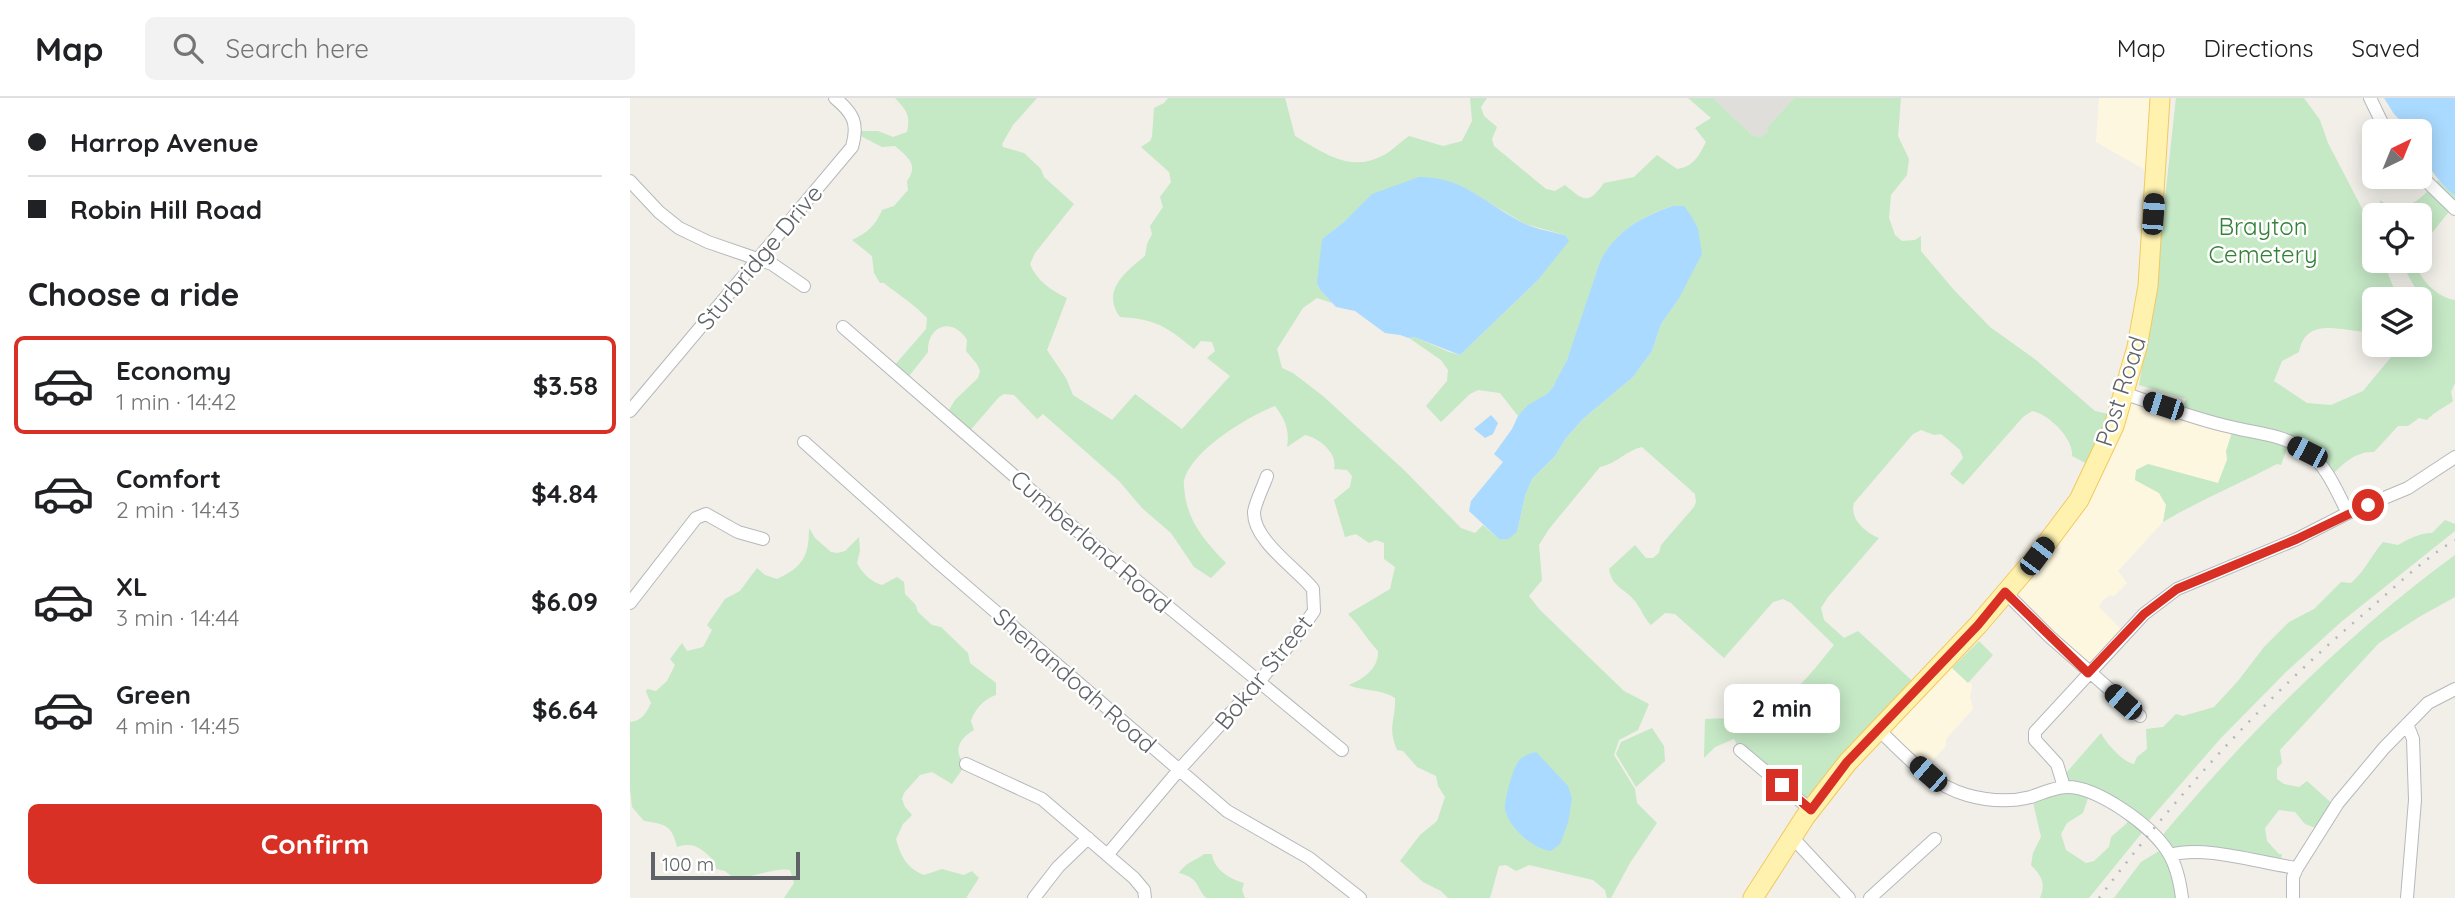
<!DOCTYPE html>
<html lang="en">
<head>
<meta charset="utf-8">
<style>
	:root { --surface:#fff; --page:#f2f2f2; --text:#202124; --muted:#757577; --line:#e0e0e0; --accent:#d93025 }
	body { margin:0; font-family:Quicksand,sans-serif; background:var(--page); color:var(--text); height:100vh; display:flex; flex-direction:column; font-size:26px; white-space:nowrap }
	* { box-sizing:border-box; margin:0 }
	p { font-size:23px; color:var(--muted) }
	.icon { flex:none; width:38px; height:38px; fill:none; stroke:currentColor; stroke-width:2; stroke-linecap:round; stroke-linejoin:round }
	.map { position:relative; flex:1; overflow:hidden }
	.details { display:flex; flex-direction:column; background:var(--surface); width:630px }
	.details>* { flex:none }
	.top-card { display:grid; align-content:center; height:154px; padding:0 28px; background:var(--surface) }
	.needle { width:46px; rotate:43deg }
	.controls { position:absolute; left:1732px; top:21px; display:grid; gap:14px }
	.controls a { display:grid; place-items:center; width:70px; height:70px; border-radius:10px; background:var(--surface); box-shadow:0 4px 18px #0003; font-size:35px }
	.scale { position:absolute; left:21px; bottom:18px; width:149px; box-sizing:border-box; padding-left:7px; border:4px solid #5f6368; border-top:0; font-size:19px; line-height:24px; white-space:nowrap; color:#5f6368; -webkit-text-stroke:5px #fff; paint-order:stroke }
	.end { position:absolute; width:32px; height:32px; margin:-16px; border:9px solid #d93025; background:#fff; box-shadow:0 0 0 4px #fff }
	.from { border-radius:50% }
	.bubble { position:absolute; height:49px; border-radius:10px; background:var(--surface); box-shadow:0 4px 18px #0003; font-size:23px; font-weight:800; line-height:49px; text-align:center }
	.car { position:absolute; width:21px; height:42px; margin:-21px -10px; border-radius:9px; box-shadow:0 0 5px 2px #0007; background:linear-gradient(#222 24%,#8ab4d8 0 40%,#222 0 76%,#8ab4d8 0 86%,#222 0) }
	.top-card b { display:flex; align-items:center; gap:24px; height:66px; font-size:26px }
	.top-card b+b { border-top:2px solid var(--line) }
	.top-card i { width:18px; height:18px; background:var(--text) }
	ul { padding:0; list-style:none }
	li { display:flex; align-items:center; gap:21px; height:98px; margin:0 14px 10px; padding:0 14px; border:4px solid transparent; border-radius:10px }
	li div { flex:1 }
	li b { display:block; font-size:26px }
	li em { font-style:normal; font-weight:800 }
	li.selected { border-color:var(--accent) }
	li>.icon { width:63px; height:63px; stroke-width:1.5 }
	h2 { padding:0 28px; font-size:32px; line-height:84px }
	.action { display:flex; gap:14px; margin-top:auto; padding:14px 28px }
	.action a { flex:1; height:80px; border-radius:10px; background:var(--accent); color:#fff; font-size:28px; font-weight:800; line-height:80px; text-align:center }
	header { display:flex; align-items:center; gap:42px; box-sizing:border-box; height:98px; padding:0 35px; background:var(--surface); border-bottom:2px solid var(--line) }
	header strong { font-size:33px }
	nav { display:flex; gap:38px; margin-inline-start:auto; font-size:24px }
	.search { width:490px; height:63px; background:var(--page); display:flex; align-items:center; gap:18px; box-sizing:border-box; padding:0 24px; border-radius:10px; color:var(--muted); font-size:26px }
	main { display:flex; flex:1; min-height:0 }
	.map>svg:first-child { display:block }
	.commercial { fill:#fef7e0 }
	.industrial { fill:#e0deda }
	.green { fill:#c5e8c5; fill-rule:evenodd }
	.water { fill:#aadaff }
	.lines { fill:none; stroke-linecap:round; stroke-linejoin:round }
	.street-casing { stroke:#b5b8bc; stroke-width:14 }
	.primary-casing { stroke:#f2c960; stroke-width:21 }
	.street { stroke:#fff; stroke-width:12 }
	.primary { stroke:#fff2af; stroke-width:19 }
	.rail { stroke:#b6b7b8; stroke-width:2.5; stroke-dasharray:2 9; stroke-linecap:butt }
	.route { stroke:#d93025; stroke-width:9 }
	.labels { text-anchor:middle; dominant-baseline:central; stroke-width:5; stroke-linejoin:round; paint-order:stroke }
	.park-label { font-size:24px; fill:#348238; stroke:#fff }
	.street-label { font-size:24px; fill:#5f6368; stroke:#fff }
</style>
</head>
<body>
<header>
<strong>Map</strong>
<div class="search"><svg class="icon" aria-label="search" viewBox="0 0 24 24"><circle cx="10" cy="10" r="6"/><path d="M15 15l6 6"/></svg>Search here</div>
<nav><a>Map</a><a>Directions</a><a>Saved</a></nav>
</header>
<main>
<section class="details">
<div class="top-card">
<b><i class="from"></i>Harrop Avenue</b>
<b><i></i>Robin Hill Road</b>
</div>
<h2>Choose a ride</h2>
<ul>
<li class="selected"><svg class="icon" aria-label="car" viewBox="0 0 24 24"><path d="M5 17H2v-5l4-1 3-4h7l3 4 3 1v5h-3M9 17h6M6 11h13"/><circle cx="7" cy="17" r="2"/><circle cx="17" cy="17" r="2"/></svg><div><b>Economy</b><p>1 min · 14:42</p></div><em>$3.58</em></li>
<li><svg class="icon" aria-label="car" viewBox="0 0 24 24"><path d="M5 17H2v-5l4-1 3-4h7l3 4 3 1v5h-3M9 17h6M6 11h13"/><circle cx="7" cy="17" r="2"/><circle cx="17" cy="17" r="2"/></svg><div><b>Comfort</b><p>2 min · 14:43</p></div><em>$4.84</em></li>
<li><svg class="icon" aria-label="car" viewBox="0 0 24 24"><path d="M5 17H2v-5l4-1 3-4h7l3 4 3 1v5h-3M9 17h6M6 11h13"/><circle cx="7" cy="17" r="2"/><circle cx="17" cy="17" r="2"/></svg><div><b>XL</b><p>3 min · 14:44</p></div><em>$6.09</em></li>
<li><svg class="icon" aria-label="car" viewBox="0 0 24 24"><path d="M5 17H2v-5l4-1 3-4h7l3 4 3 1v5h-3M9 17h6M6 11h13"/><circle cx="7" cy="17" r="2"/><circle cx="17" cy="17" r="2"/></svg><div><b>Green</b><p>4 min · 14:45</p></div><em>$6.64</em></li>
</ul>
<div class="action"><a>Confirm</a></div>
</section>
<div class="map">
<svg width="1825" height="800" viewBox="0 0 1825 800">
	<rect width="100%" height="100%" fill="#f1efe8"/>
	<path class="commercial" d="M1469,0h63l-6,78 -60,-34z
		M1497,295l106,35 -6,31 -9,24 -70,-19 -12,6 -1,10 24,13 7,12 -3,17 -45,49 9,12 -13,13 -4,-1 -8,6 -3,6 26,26 -37,39 -78,-83 38,-47z
		M1316,562l26,25 -2,12 3,12 -27,30v7l-15,16 23,20 -1,7 -17,-10 -54,-53z"/>
	<path class="industrial" d="M1083,0h81l-26,28 1,6 -8,5 -9,-2z"/>
	<path class="green" d="M265,0h142l-24,27 -11,19 1,3 21,6 17,16 3,8 30,27 -39,49 -5,11c6,16 22,27 37,34l-20,52 19,28 7,17 39,25 23,-26 47,35 48,-53 -23,-18 8,-7 -3,-9 -11,-1 -7,8c-27,-22 -38,-30 -74,-32 -19,-26 5,-45 25,-61l2,-12 5,-10 -2,-8 13,-19 -3,-10 11,-15 -2,-10 -28,-25 9,-6 2,-4 2,-29 10,-5 4,-5h117l10,38c27,16 55,37 87,20 9,-4 18,-14 27,-20l34,10 19,-5 10,-20 -2,-23h17l-6,9 3,9 13,11 -5,12 2,7 52,43 9,2 10,-6c19,16 23,20 39,-2l30,-6 23,-22 20,14c16,-2 22,-13 29,-27l-11,-14 16,-10 -23,-20h25l39,37 9,2 7,-5v-6l26,-28h107l-3,38 11,23 -2,16 -16,20 -2,23 6,17 7,6 13,-1 6,-4v15l33,39 36,37 46,33 59,51 22,5 -24,51 -21,-11c2,-17 -23,-42 -40,-45l-9,6 -60,68 -13,-11 13,-16 -3,-8 -19,-16 -7,1 -13,-5 -8,4 -59,69c-5,16 12,30 25,35l-51,59 -7,11 3,12 20,18 14,-7 61,56 -107,122 -72,-59 -6,-11 -19,8 -11,11 1,-39c15,-1 31,0 45,-3 38,-10 61,-43 84,-71l-43,-42 -8,-4 -10,3 -49,56 -49,-44 -10,-1 -14,12c-8,-8 -10,-17 -17,-25 -9,-11 -22,-13 -25,-31l26,-24 11,13h7l6,-5 2,-8 33,-38 2,-5 -1,-8 -53,-47c-15,3 -26,17 -42,20l-51,62 -10,16 3,35 -13,16 11,14 84,81 25,13 -11,26 -19,10 -5,15 21,34 2,14 20,20 -27,40 -19,35h-4l-2,-8 -12,-10 -64,-15 -13,6 -10,-6 -7,1 -9,32h-42l-7,-7 -18,-9 -23,-21 20,-26 17,-14 8,-24 -7,-11 -2,-10 -19,-9 -14,-16 -6,-1c-10,-24 -1,-30 -2,-52 -16,-10 -30,-6 -46,-13 15,-6 30,-17 29,-34 -12,-13 -18,-25 -30,-37l42,-25 5,-22 -11,-8v-16l-8,-3 -7,3 -13,-9 -11,3 -11,-37 16,-13 2,-11 -5,-6 -13,-1c4,-16 -15,-31 -29,-34l-18,12c3,-17 -2,-28 -12,-41 -28,11 -82,43 -91,74 -1,4 1,11 1,16 5,29 21,46 41,67l-15,15 -17,-11 -23,-34 -29,-25 -23,-27 -76,-67 -6,5 -23,-24 -10,-1 -5,3 -31,36 -22,-18 9,-15 23,-22 2,-7 -3,-7 -11,-13 1,-11c-15,-24 -40,-14 -39,12l-22,28 -13,-13 33,-38 1,-11c-13,-14 -28,-23 -43,-35h-4l-6,-10 -2,-17 -20,-16c15,-7 24,-15 30,-30l12,-4 14,-16 -1,-9c12,-16 1,-24 -12,-35l-13,1 -25,-13 1,-3h20l15,6 14,-5c4,-17 -1,-22 -12,-34zM837,91l58,35 40,11 -28,46 -77,74 -11,-3 -35,-15 -5,1 32,22 7,10 -1,11 -21,25 15,16 29,-28 8,-4 22,3 18,23c9,-10 21,-15 30,-23 21,-21 43,-103 53,-134 19,-30 39,-42 72,-53l5,94 -17,24 -9,27 -19,26 -49,41 -18,20 -11,18 -23,23 -7,17 -8,36 -18,7 -16,-14 -8,8 -14,-5 -57,-58 -81,-74 -30,-23 -11,-5 -5,-19 26,-41 14,-10 15,5 -11,-12 1,-52 22,-17z
		M1546,0h128l16,22 8,23 40,77 7,19v22h8l15,38h-23v33c-29,2 -68,-19 -76,20l-17,9 -8,20 33,22 24,2 32,-14 38,-46h19v-46h-3v-8l-17,-30h16c1,17 22,37 39,39v83l-4,9 2,9c-9,7 -18,10 -26,19l-8,-2 -11,8h-10l-24,26c-19,-1 -31,12 -43,24l-42,-33 -8,22 -4,-1c-38,20 -77,36 -114,58l3,-17 -7,-12 -24,-13 1,-10 12,-6 70,19 9,-23 -1,-9 7,-22 -52,-19 5,-11 -47,-14 16,-96z
		M1808,82l17,16v8l-35,44v-33h-40v-15c23,19 43,-3 58,-20z
		M1815,422l10,4v7l-114,91 -55,50 -65,66 -76,87v4l-56,69h-49c6,-15 2,-21 -9,-33l2,-12 8,-16 -9,-39 33,-12 1,-13 35,-40c4,9 23,30 33,31l3,-7 10,-8 -1,-20 17,-2 13,-13 7,2 31,-9 24,-26 26,-34 25,-25 25,-13 27,-27 10,1c15,-13 19,-26 32,-41l15,3c11,-6 21,-12 34,-12zM1460,694l41,24 -5,8 -15,13 -2,10 -15,14 -8,2 -20,-13 -5,-16 6,-11 16,-10z
		M179,430l6,10 16,14 6,1 8,-2 14,-14 1,14 -3,12c5,10 14,19 25,22l15,-8 7,5 1,12 10,10 3,8 14,13 9,2 27,26 2,10 26,20v12c-12,4 -21,14 -25,26l3,9c-14,8 -23,22 -8,34l-14,20 -20,-12 -12,3 -16,18 -2,6 3,8 7,8 -9,9 -7,15c5,18 11,29 28,36l18,-6 22,6 8,-4 7,7 -13,20h-182l10,-15 -4,-13c-11,-3 -41,7 -54,10l-11,-9 -9,-2 -1,-7c-12,-12 -20,-21 -38,-15 -5,-22 -12,-23 -33,-26l-12,-14 -2,-18v-67c11,0 17,-10 21,-19l-5,-11 1,-3 9,2 11,-10 8,-16 -5,-6 12,-16 5,8 16,-4 9,-17 -5,-5 18,-26 15,-8 17,-23 8,7 12,4c26,-12 32,-23 32,-51z
		M1825,457v42l-36,20 -40,26 -99,107 2,13 -5,5v11l7,5 15,3 8,-6 29,26 -15,23 -16,-6 -10,-12 -16,-2 -14,18 2,13 12,13h3l-2,11 -104,-13 6,46h-68l27,-36 23,-14 -5,-8 7,-9c86,-102 182,-198 289,-276z
		M1349,543l14,14 -25,28 -16,-15z
		M1022,630l12,18 1,15 -29,26 -20,-33 5,-12z
		M574,756h8c2,16 18,25 32,29l-2,7 3,8h-39c-12,-14 -6,-19 -27,-25 7,-11 16,-12 25,-19z"/>
	<path class="water" d="M1754,0h71v98c-20,-17 -35,-38 -35,-65h-9l-17,-17z
		M789,79c45,0 67,27 104,46 13,6 29,9 42,12l4,6 -32,40 -77,74 -46,-18 -5,1 -9,-3 -15,-2 -30,-22 -19,-4 -15,-16 -4,-8 5,-44 22,-17 28,-28z
		M1043,108h11l8,11 6,12 4,25 -24,46 -17,24 -9,27 -19,26 -49,41 -18,20 -11,18 -23,23 -7,17 -8,36 -9,7h-9l-30,-28 2,-10 32,-39 -9,-8 18,-25 6,-13 10,-11 19,-11 6,-7 14,-27 34,-101c18,-30 40,-42 72,-53z
		M861,317l7,8 -5,11 -8,4 -11,-9z
		M906,654l32,34 4,12 -4,25 -8,21 -9,7c-18,-2 -43,-24 -46,-42 -1,-8 8,-41 13,-47 5,-7 11,-8 18,-10z"/>
	<g class="lines">
		<defs>
			<path id="street" d="M1740,0l16,33
				M1790,77l35,34
				M0,83l29,31 20,16 29,14 64,22 32,22
				M213,229l260,226 239,197
				M1493,295c36,12 71,26 108,34 27,7 51,7 76,24 20,15 30,41 41,62
				M0,313l222,-264c7,-24 1,-34 -17,-49
				M174,344l135,121 288,248 82,47 51,40
				M1375,494l45,45 90,79
				M0,505l66,-85 10,-4 32,18 25,7
				M1777,626l6,15 2,61 -8,98
				M1248,631c26,25 53,56 89,66 21,6 44,7 64,2 11,-4 25,-10 36,-10 31,0 85,39 101,65 9,14 12,30 14,46
				M1110,652l71,60
				M336,666l76,35 92,79 10,12 1,8
				M1434,689l-7,-23 -22,-24v-8l109,-118 33,-25 120,-50 51,-26 60,-25 47,-31
				M1162,739l57,61
				M478,756l70,-83 80,-88 39,-48 17,-24 -1,-22c-16,-20 -60,-49 -59,-77 1,-9 10,-27 13,-36
				M1540,757c36,-10 89,8 127,13
				M404,800l24,-31 30,-29
				M1240,800l65,-59
				M1663,800v-21l4,-9 41,-65 46,-55 44,-45 27,-14"/>
			<path id="primary" d="M1123,800l52,-81 43,-55 130,-137 59,-69 42,-56 35,-74 23,-79 11,-61 12,-188"/>
		</defs>
		<use href="#street" class="street-casing"/>
		<use href="#primary" class="primary-casing"/>
		<use href="#street" class="street"/>
		<use href="#primary" class="primary"/>
		<path class="rail" d="M1469,800c81,-107 170,-205 273,-291 26,-23 53,-49 83,-67"/>
	</g>
	<g class="lines">
		<path class="route" d="M1152,687l29,25 36,-48 131,-137 27,-33 83,81 56,-59 33,-25 120,-50 71,-34"/>
	</g>
	<g class="labels">
		<g class="park-label">
			<text x="1633" y="128">Brayton<tspan x="1633" dy="28">Cemetery</tspan></text>
		</g>
		<g class="street-label">
			<text transform="translate(129 159) rotate(-50)">Sturbridge Drive</text>
			<text transform="translate(1490 293) rotate(-72)">Post Road</text>
			<text transform="translate(461 443) rotate(41)">Cumberland Road</text>
			<text transform="translate(633 574) rotate(-51)">Bokar Street</text>
			<text transform="translate(445 582) rotate(41)">Shenandoah Road</text>
		</g>
	</g>
</svg>
<div class="controls">
<a><svg class="needle" viewBox="-14 -14 28 28"><path d="M0-13l5 13h-10z" fill="#e53935"/><path d="M0 13l5-13h-10z" fill="#757577"/></svg></a>
<a><svg class="icon" aria-label="locate" viewBox="0 0 24 24"><circle cx="12" cy="12" r="6"/><path d="M12 2v4M12 18v4M2 12h4M18 12h4"/></svg></a>
<a><svg class="icon" aria-label="layers" viewBox="0 0 24 24"><path d="M12 4l9 5-9 5-9-5zM3 14l9 5 9-5"/></svg></a>
</div>
<div class="scale">100 m</div>
<i class="end from" style="left:1738px;top:407px"></i>
<i class="end" style="left:1152px;top:687px"></i>
<div class="bubble" style="left:1094px;top:586px;width:116px">2 min</div>
<i class="car" style="left:1523px;top:116px;rotate:4deg"></i>
<i class="car" style="left:1533px;top:308px;rotate:288deg"></i>
<i class="car" style="left:1677px;top:354px;rotate:297deg"></i>
<i class="car" style="left:1407px;top:458px;rotate:37deg"></i>
<i class="car" style="left:1493px;top:604px;rotate:311deg"></i>
<i class="car" style="left:1298px;top:676px;rotate:311deg"></i>
</div>
</main>
</body>
</html>
